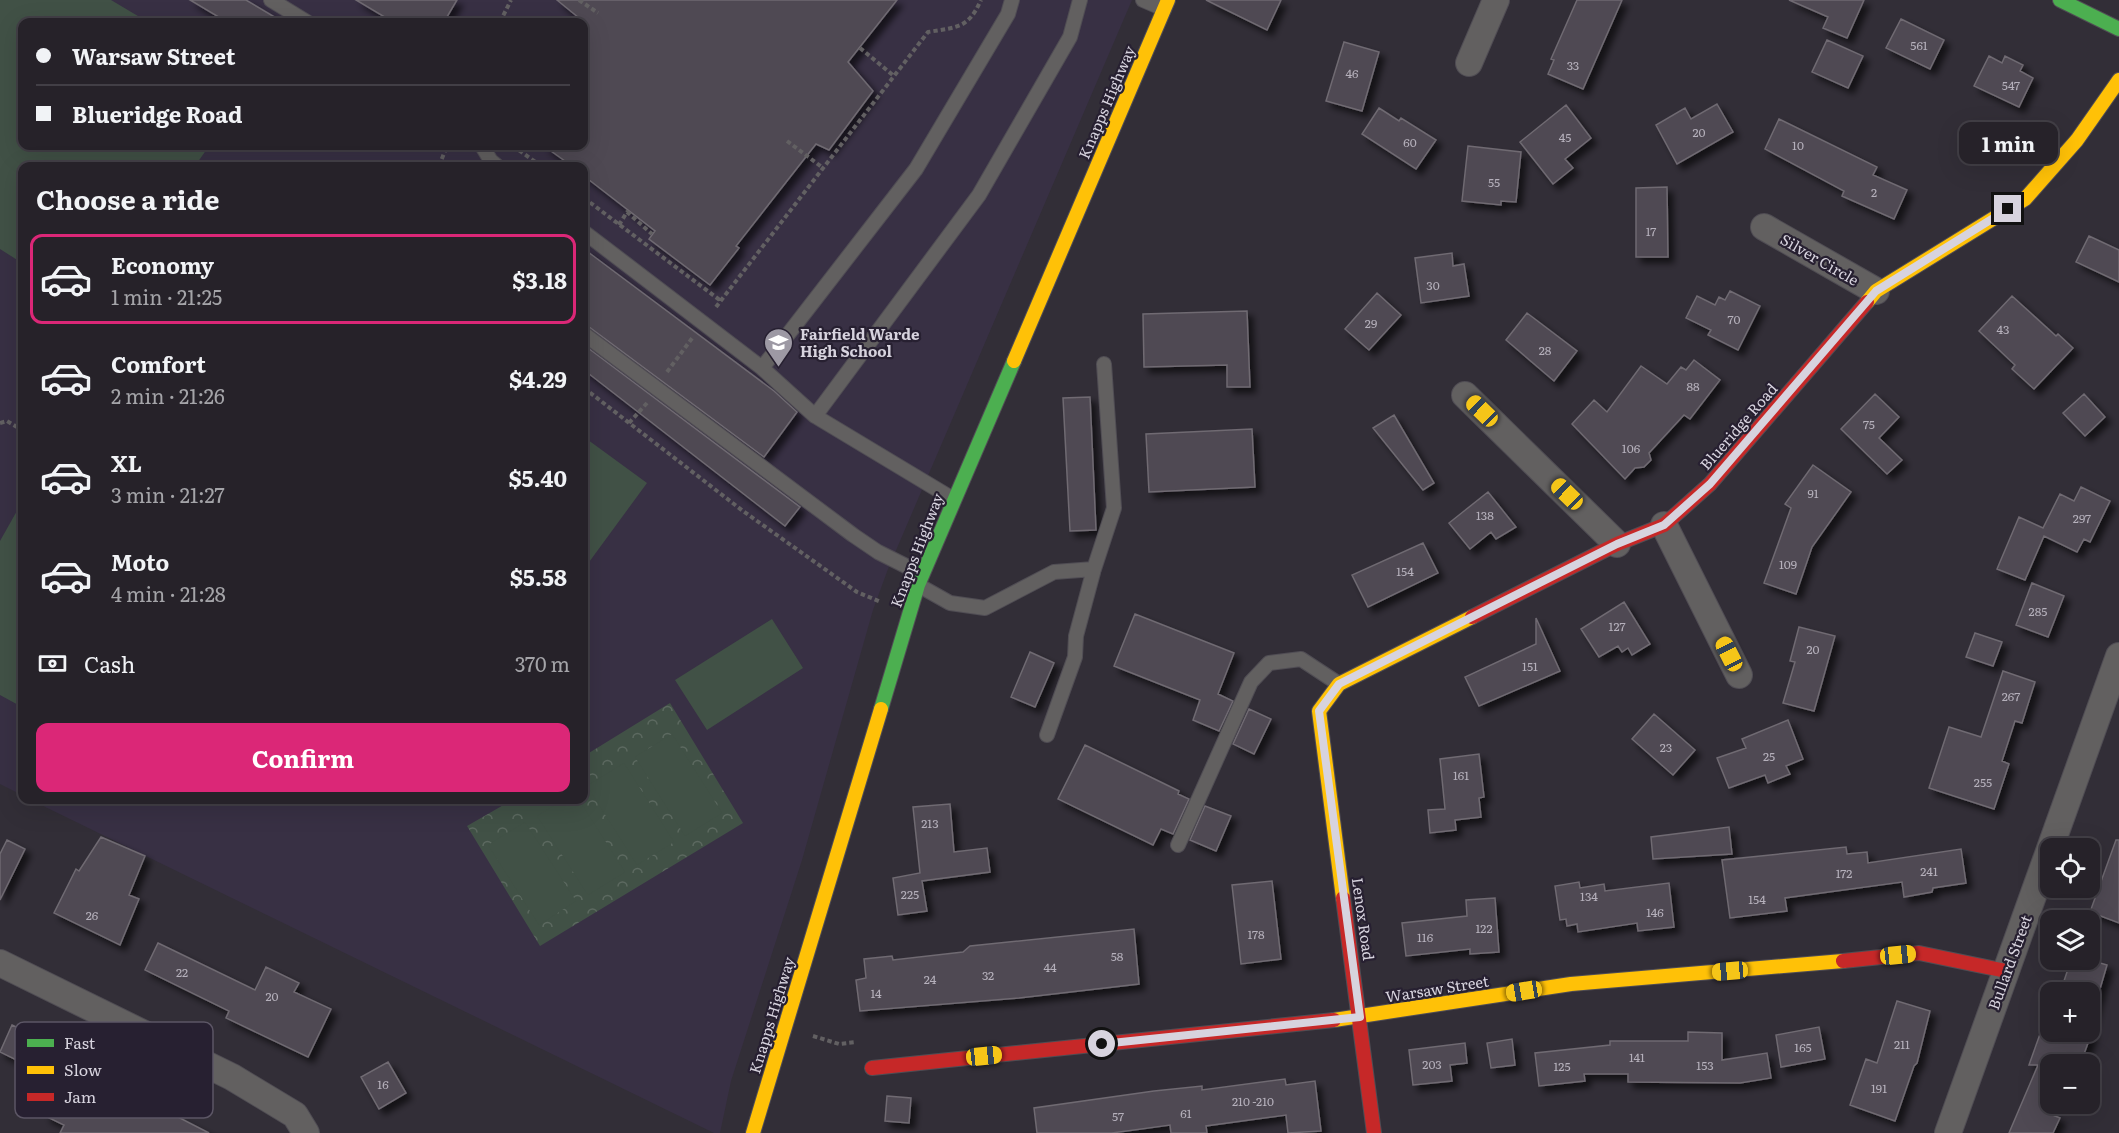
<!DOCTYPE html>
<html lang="en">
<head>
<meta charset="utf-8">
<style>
	:root { --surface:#262229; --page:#322f35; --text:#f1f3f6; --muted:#a4a4a8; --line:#423f46; --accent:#db2777 }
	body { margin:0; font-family:Literata,serif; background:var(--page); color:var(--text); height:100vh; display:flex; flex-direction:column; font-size:22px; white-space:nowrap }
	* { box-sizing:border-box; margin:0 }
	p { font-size:20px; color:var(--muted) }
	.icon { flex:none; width:33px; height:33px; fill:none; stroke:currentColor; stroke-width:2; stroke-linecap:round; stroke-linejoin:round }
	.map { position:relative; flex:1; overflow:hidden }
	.details { position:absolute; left:18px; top:162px; width:570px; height:642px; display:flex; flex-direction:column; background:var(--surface); border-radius:12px; box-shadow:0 6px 24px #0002,0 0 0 2px var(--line) }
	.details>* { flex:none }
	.guide { position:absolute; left:18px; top:18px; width:570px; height:132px; border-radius:12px; box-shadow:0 6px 24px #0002,0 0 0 2px var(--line); display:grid; align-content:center; height:132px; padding:0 18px; background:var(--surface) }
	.controls { position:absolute; left:2040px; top:838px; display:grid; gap:12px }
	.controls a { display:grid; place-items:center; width:60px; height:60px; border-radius:12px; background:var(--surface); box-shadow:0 6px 24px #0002,0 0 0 2px var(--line); font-size:30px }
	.end { position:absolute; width:27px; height:27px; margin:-14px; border:8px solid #d7d3de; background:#111; box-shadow:0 0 0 3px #111 }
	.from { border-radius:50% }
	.bubble { position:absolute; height:42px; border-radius:12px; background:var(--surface); box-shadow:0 6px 24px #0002,0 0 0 2px var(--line); font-size:20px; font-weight:700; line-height:42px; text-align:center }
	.car { position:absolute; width:18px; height:36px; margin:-18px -9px; border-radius:8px; box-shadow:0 0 4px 2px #0007; background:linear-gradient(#f5c518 24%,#345 0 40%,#f5c518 0 76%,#345 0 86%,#f5c518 0) }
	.guide b { display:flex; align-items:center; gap:21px; height:57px; font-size:22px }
	.guide b+b { border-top:2px solid var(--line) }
	.guide i { width:15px; height:15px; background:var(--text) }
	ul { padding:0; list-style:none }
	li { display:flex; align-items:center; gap:18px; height:90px; margin:0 12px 9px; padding:0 6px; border:3px solid transparent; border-radius:12px }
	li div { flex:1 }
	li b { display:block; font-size:22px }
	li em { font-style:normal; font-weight:700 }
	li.current { border-color:var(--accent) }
	li>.icon { width:54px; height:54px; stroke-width:1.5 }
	h2 { padding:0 18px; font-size:27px; line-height:72px }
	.pay { display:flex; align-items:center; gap:15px; height:66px; padding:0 18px; font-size:22px }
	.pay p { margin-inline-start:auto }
	.cta { display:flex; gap:12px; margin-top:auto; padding:12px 18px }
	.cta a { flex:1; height:69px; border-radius:12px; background:var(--accent); color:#fff; font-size:24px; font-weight:700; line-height:69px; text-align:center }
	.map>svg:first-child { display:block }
	.built { fill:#383044; fill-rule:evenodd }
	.park { fill:url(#park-crowns) }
	.pitch { fill:#415146 }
	.building { fill:#4f4952; stroke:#6f6a72; stroke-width:1.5; filter:url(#shadow) }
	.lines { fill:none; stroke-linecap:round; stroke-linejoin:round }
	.lane-casing { stroke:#504d54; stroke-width:16 }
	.street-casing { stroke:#504d54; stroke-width:28 }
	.fast-casing { stroke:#504d54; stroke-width:16 }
	.slow-casing { stroke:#504d54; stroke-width:16 }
	.jam-casing { stroke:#504d54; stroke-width:16 }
	.path { stroke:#626062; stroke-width:4; stroke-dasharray:4.5 3; stroke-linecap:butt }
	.lane { stroke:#626060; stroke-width:14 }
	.street { stroke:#626060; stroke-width:26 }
	.fast { stroke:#4caf50; stroke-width:14 }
	.slow { stroke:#ffc107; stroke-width:14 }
	.jam { stroke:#c62828; stroke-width:14 }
	.route { stroke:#d7d3de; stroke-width:8 }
	.labels { text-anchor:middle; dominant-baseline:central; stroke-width:4.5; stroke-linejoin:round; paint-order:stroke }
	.number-label { font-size:12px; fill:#b5b0bb }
	.street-label { font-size:15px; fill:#d7d3de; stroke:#272031 }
	.poi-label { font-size:15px; font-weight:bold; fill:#d7d3de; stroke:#272031; text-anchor:start }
	.key { fill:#272031; stroke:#5c5665; stroke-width:1.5 }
	.key-label { font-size:16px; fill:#d7d3de }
</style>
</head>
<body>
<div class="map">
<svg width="2119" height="1133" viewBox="0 0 2119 1133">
	<defs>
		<pattern id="park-crowns" width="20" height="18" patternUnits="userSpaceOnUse" patternTransform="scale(1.5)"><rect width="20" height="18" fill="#415146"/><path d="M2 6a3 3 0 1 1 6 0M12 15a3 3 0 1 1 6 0" fill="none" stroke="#5c6960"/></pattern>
		<filter id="shadow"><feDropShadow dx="5.5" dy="5.5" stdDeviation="3" flood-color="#0009"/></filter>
	</defs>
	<rect width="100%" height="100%" fill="#322e37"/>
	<path class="built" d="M0,0h1132l-244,569 -15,41 -71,250 -71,221 -11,52h-6l-683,-333h553v-634h-562v629l-22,-11zM22,22h562v124h-562z"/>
	<path class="park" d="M670,703l73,120 -203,123 -73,-120 45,-26h72v-44z"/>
	<path class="pitch" d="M0,0h111l37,22h-126v124h187l-14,20h-173v97l-22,-14z
		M584,437l63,46 -63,86z
		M22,502v205l-22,-12v-154z
		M772,619l31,49 -96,62 -32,-50z
		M672,734l50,79 -37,23 -50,-79z
		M624,763l50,79 -37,23 -50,-79z
		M563,800h16l46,72 -37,23 -51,-79z
		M525,822l51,79 -37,24 -51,-80z"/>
	<path class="building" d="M190,0h56l37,22h-56z
		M356,0h101l-13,22h-51z
		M557,0h340l-49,62 25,29 -44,59 -13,-6 -80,102 3,2 -29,37 -61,-46 6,-8 -71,-55v-10h-12l-28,-20h40v-124z
		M1206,0h75l-14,30z
		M1577,0h45l-39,89 -35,-15 6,-14 -3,-1z
		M1789,0h75l-17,38 -24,-10 5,-11z
		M1901,19l43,21 -14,29 -44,-21z
		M1827,40l36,16 -15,32 -36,-16z
		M1344,42l35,10 -17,59 -36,-10z
		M1989,56l13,7 3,-7 18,9 -3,6 13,7 -14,29 -45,-21z
		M1717,104l16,28 -56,32 -21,-39 29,-17 6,11z
		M1566,105l25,33 -26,21 8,9 -20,16 -33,-42z
		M1379,108l20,13 2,-3 35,22 -20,29 -54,-35z
		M1779,119l98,48 -4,8 34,15 -13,29 -52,-23 2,-5 -79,-42z
		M1468,146l53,6 -5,50 -15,-1v4l-39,-4z
		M1667,187l1,70h-32v-69z
		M2089,236l30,14v32l-43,-20z
		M584,249l190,142 23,21 -33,45 -175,-130 -5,-2z
		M1452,253l1,13 11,-2 5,32 -48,7 -6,-45z
		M1730,291l30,15 -22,44 -30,-15 3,-5 -25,-12 11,-22 18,9 4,-8 6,3z
		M1377,293l24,22 -32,35 -24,-21z
		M2012,296l44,40 2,-2 15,14 -39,41 -22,-20 3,-4 -36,-34z
		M1247,311l3,76h-23v-22l-83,2 -1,-53z
		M1527,313l50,38 -23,30 -48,-41z
		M584,345l216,162 -15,19 -201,-156z
		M1694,360l26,20 -30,39 -6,-4 -35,38 2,7 -7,7 -9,1 -10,11 -53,-55 22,-24 13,12 34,-46 26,18 14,-17 5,3z
		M1875,394l24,23 -20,21 23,22 -15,14 -46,-45z
		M2084,394l21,23 -20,19 -22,-23z
		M1090,397l6,133 -26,1 -7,-133z
		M1394,415l40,68 -11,7 -50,-62z
		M1252,429l3,58 -106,5 -3,-58z
		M1813,465l38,27 -39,55 -16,47 -32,-11 27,-75 -6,-4z
		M2081,487l29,14 -20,41 -6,-3 -7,13 -33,-16 -19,44 -28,-11 22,-52 24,11 17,-34 14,7z
		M1488,492l28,35 -20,12 -5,-7 -21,17 -21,-26z
		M1423,543l15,30 -70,34 -16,-32z
		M2032,583l32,13 -16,41 -32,-12z
		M1624,602l26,42 -18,11 -4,-7 -6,4 -4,-6 -19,11 -18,-28z
		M1135,614l99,39 -16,41 15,7 -14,30 -26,-11 7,-20 -86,-34z
		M1536,618l24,53 -81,35 -14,-29 71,-33z
		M1799,627l36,9 -21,75 -31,-8 12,-41 -5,-1z
		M1975,633l27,9 -9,24 -27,-9z
		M1030,652l24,11 -19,44 -24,-10z
		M2003,671l32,11 -13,41 -7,-2 -13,40 7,3 -15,45 -65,-21 20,-61 32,10z
		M1249,709l22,10 -17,35 -21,-10z
		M1654,714l41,36 -22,25 -41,-36z
		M1788,720l15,39 -17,7 4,8 -22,9 -3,-8 -36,13 -12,-30 29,-10 -4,-9z
		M1085,745l94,46 -1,3 11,5 -16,35 -12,-5 -8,16 -95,-46z
		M1479,754l5,43 -5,1 2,19 -26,3 1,10 -26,3 -2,-23 17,-1 -5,-50z
		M950,804l4,48 33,-4 3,24 -68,9 5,30 -29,4 -5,-37 27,-5 -7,-66z
		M1205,806l26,10 -15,35 -26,-11z
		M1729,827l3,27 -79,5 -2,-22z
		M101,837l44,19 -16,39 10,4 -19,46 -66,-32 22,-44 3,2z
		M7,840l18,9 -25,51v-46z
		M2116,840h3v83l-29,-11z
		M1846,847l1,7 20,-2 1,11 93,-14 5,34 -33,5 -1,4 -28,5 -2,-15 -117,16 2,13 -57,7 -8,-58z
		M1272,881l9,78 -40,5 -9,-79z
		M1579,882l1,6 24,-4 1,7 64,-8 5,44 -36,4 -1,-8 -59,9 -1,-8 -10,2 -1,-7 -6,1 -5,-34z
		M1495,898l4,54 -29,2v-5l-64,7 -4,-33 65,-7 -1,-16z
		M1134,929l5,55 -120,14 -159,13 -4,-31 10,-2 -2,-19 28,-3 1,4 70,-8 7,-6z
		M158,943l97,47 11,-23 33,16 -5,9 37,17 -23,48 -82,-39 3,-7 -84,-41z
		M2071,960h19l17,5 -17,58v-30h-30z
		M1897,1001l33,10 -13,52 -3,3 -19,55 -45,-16 16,-46 11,4z
		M2050,1018v14h42l-12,33h-30v49l10,4 -7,15h-44l29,-68h-9l11,-31 5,1z
		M12,1025l98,48 5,-10 65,30 -10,20 39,20h-149l4,-8 -19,-9 12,-24 -12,-6 3,-6 -15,-7 2,-4 -35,-17z
		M1819,1027l6,32 -44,8 -5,-32z
		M1688,1032l34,1v27l45,-7 4,25 -31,5 -112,-1v-8h-44l1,7 -46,5 -4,-33 75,-8v-4h78z
		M1512,1039l3,26 -24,3 -4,-25z
		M1465,1043l2,20 -17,2 2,16 -39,4 -4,-35z
		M388,1062l18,31 -27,16 -18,-32z
		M1285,1079l1,6 29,-4 6,50 -33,2 -2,-18 -80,11 1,7h-36l-1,-8 -58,8h-75l-3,-25 120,-17 48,-5v4z
		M887,1096l24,2 -2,25 -24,-2z"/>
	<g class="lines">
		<defs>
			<path id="lane" d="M271,0l36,22
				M1143,0l21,9
				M482,146l9,15 6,5
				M584,232l178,136
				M584,334l269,201 25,17 44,22
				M815,416l164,-221 91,-158 10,-37
				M953,499l-138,-83 -53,-48 154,-199 92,-155 4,-14
				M918,585l32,18 35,5 69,-36 40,-3
				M1047,735l28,-78 1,-21 18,-67 20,-61 -10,-144
				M1178,845l73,-163 18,-19 32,-4 38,25"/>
			<path id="street" d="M1469,63l27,-63
				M1764,227l112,64
				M1465,395l152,149
				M1664,525l75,150
				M0,963l232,114 63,38 11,18
				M1948,1133l171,-477"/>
			<path id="fast" d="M2060,0l59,29
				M881,709l37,-124 96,-224"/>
			<path id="slow" d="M1867,302l9,-11 149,-92 52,-59 42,-60
				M1014,361l154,-361
				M1343,898l-24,-187 20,-27 133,-67
				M1334,1020l237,-36 272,-23
				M753,1133l128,-424"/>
			<path id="jam" d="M1472,617l145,-73 47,-19 46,-41 157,-182
				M1343,898l31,235
				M1843,961l76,-8 87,18
				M872,1068l462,-48"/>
		</defs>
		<use href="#lane" class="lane-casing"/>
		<use href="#street" class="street-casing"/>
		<use href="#fast" class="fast-casing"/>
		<use href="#slow" class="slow-casing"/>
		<use href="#jam" class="jam-casing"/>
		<path class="path" d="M579,0l19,13
			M500,22l11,-22
			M860,48l34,28
			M787,141l36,27
			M513,146l28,20
			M439,166l8,-20
			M584,198l137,103
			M619,225l8,-13 25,22
			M716,307l212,-275c29,-5 40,-3 53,-32
			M667,372l26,-35
			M584,388l159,123 114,81 24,10
			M0,423l7,-2 15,9
			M629,423l18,-20
			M813,1036l26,8 17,-2"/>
		<use href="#lane" class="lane"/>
		<use href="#street" class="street"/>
		<use href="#fast" class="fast"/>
		<use href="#slow" class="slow"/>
		<use href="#jam" class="jam"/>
	</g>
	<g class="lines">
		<path class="route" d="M1102,1044l258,-27 -41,-306 20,-27 278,-140 47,-19 46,-41 166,-193 132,-82"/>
	</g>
	<defs>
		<symbol id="school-pin" viewBox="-11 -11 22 30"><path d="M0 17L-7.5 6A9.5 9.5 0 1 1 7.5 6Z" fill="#9d99a4" stroke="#272031"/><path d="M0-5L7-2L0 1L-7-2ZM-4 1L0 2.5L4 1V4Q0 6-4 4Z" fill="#fff"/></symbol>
	</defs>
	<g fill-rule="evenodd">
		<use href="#school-pin" x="762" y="326" width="33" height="45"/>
	</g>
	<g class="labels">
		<g class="number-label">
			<text x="1919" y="45">561</text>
			<text x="1573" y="65">33</text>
			<text x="1352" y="73">46</text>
			<text x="2011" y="85">547</text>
			<text x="1699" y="132">20</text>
			<text x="1565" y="137">45</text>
			<text x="1410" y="142">60</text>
			<text x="1798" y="145">10</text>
			<text x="1494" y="182">55</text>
			<text x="1874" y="192">2</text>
			<text x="1651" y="231">17</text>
			<text x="1433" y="285">30</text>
			<text x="1734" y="319">70</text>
			<text x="1371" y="323">29</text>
			<text x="2003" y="329">43</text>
			<text x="1545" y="350">28</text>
			<text x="1693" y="386">88</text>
			<text x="1869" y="424">75</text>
			<text x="1631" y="448">106</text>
			<text x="1813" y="493">91</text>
			<text x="1485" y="515">138</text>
			<text x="2082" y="518">297</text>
			<text x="1788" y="564">109</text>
			<text x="1405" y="571">154</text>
			<text x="2038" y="611">285</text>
			<text x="1617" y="626">127</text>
			<text x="1813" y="649">20</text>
			<text x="1530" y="666">151</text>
			<text x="2011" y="696">267</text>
			<text x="1666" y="747">23</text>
			<text x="1769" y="756">25</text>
			<text x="1461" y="775">161</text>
			<text x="1983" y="782">255</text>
			<text x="930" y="823">213</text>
			<text x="1929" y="871">241</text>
			<text x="1844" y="873">172</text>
			<text x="910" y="894">225</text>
			<text x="1589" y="896">134</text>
			<text x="1757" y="899">154</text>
			<text x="1655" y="912">146</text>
			<text x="92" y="915">26</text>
			<text x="1484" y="928">122</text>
			<text x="1256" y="934">178</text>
			<text x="1425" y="937">116</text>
			<text x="1117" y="956">58</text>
			<text x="1050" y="967">44</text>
			<text x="182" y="972">22</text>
			<text x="988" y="975">32</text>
			<text x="930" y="979">24</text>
			<text x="876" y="993">14</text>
			<text x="272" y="996">20</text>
			<text x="1902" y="1044">211</text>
			<text x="1803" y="1047">165</text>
			<text x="1637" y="1057">141</text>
			<text x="1432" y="1064">203</text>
			<text x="1705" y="1065">153</text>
			<text x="1562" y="1066">125</text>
			<text x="383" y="1084">16</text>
			<text x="1879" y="1088">191</text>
			<text x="1253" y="1101">210 -210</text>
			<text x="1186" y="1113">61</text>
			<text x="1118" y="1116">57</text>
		</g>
		<g class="street-label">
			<text transform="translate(1106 102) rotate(-67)">Knapps Highway</text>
			<text transform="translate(1820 259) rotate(30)">Silver Circle</text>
			<text transform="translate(1738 426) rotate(-49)">Blueridge Road</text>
			<text transform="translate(916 550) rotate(-69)">Knapps Highway</text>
			<text transform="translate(1364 919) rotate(82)">Lenox Road</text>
			<text transform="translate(2009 962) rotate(-70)">Bullard Street</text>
			<text transform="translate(1437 988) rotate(-9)">Warsaw Street</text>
			<text transform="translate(771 1015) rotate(-73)">Knapps Highway</text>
		</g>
		<g class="poi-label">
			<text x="800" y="333">Fairfield Warde<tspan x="800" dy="17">High School</tspan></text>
		</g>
	</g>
	<rect x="15" y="1022" width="198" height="96" rx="9" class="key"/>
	<rect x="27" y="1039" width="27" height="8" fill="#4caf50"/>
	<rect x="27" y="1066" width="27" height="8" fill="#ffc107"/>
	<rect x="27" y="1093" width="27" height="8" fill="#c62828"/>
	<g class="key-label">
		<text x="64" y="1049">Fast</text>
		<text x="64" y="1076">Slow</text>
		<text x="64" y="1103">Jam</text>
	</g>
</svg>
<div class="controls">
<a><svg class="icon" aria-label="locate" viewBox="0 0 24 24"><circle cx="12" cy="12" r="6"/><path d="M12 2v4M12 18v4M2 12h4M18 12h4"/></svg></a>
<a><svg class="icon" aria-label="layers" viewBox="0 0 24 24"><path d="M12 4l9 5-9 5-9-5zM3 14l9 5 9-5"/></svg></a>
<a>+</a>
<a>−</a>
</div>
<i class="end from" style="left:1102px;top:1044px"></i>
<i class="end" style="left:2008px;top:209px"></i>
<div class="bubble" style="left:1959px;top:122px;width:99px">1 min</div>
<i class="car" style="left:1482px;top:411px;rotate:314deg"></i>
<i class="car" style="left:1567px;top:494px;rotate:314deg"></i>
<i class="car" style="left:1729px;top:654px;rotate:333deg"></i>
<i class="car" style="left:1898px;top:955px;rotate:84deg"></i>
<i class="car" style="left:1730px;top:971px;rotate:265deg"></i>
<i class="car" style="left:1524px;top:991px;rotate:261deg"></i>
<i class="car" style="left:984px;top:1056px;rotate:84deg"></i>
<div class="guide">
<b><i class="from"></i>Warsaw Street</b>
<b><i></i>Blueridge Road</b>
</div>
<section class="details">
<h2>Choose a ride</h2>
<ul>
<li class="current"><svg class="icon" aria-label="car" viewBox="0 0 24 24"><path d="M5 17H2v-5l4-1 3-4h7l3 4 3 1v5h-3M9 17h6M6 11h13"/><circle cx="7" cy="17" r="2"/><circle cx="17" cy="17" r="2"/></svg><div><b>Economy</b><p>1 min · 21:25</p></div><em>$3.18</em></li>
<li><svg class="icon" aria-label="car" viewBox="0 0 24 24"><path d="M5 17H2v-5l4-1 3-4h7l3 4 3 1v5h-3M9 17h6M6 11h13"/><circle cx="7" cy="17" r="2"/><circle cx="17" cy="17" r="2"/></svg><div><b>Comfort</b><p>2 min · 21:26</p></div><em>$4.29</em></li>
<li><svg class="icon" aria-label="car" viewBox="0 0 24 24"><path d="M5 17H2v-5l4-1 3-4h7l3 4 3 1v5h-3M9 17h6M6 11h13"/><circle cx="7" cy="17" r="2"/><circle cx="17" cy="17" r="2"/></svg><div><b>XL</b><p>3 min · 21:27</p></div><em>$5.40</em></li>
<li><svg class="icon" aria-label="car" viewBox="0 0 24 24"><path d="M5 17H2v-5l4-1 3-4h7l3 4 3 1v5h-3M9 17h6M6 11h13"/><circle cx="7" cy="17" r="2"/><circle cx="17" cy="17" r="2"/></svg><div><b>Moto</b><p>4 min · 21:28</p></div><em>$5.58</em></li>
</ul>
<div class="pay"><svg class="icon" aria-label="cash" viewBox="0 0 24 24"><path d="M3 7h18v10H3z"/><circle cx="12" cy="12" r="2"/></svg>Cash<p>370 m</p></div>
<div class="cta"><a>Confirm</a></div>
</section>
</div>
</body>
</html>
